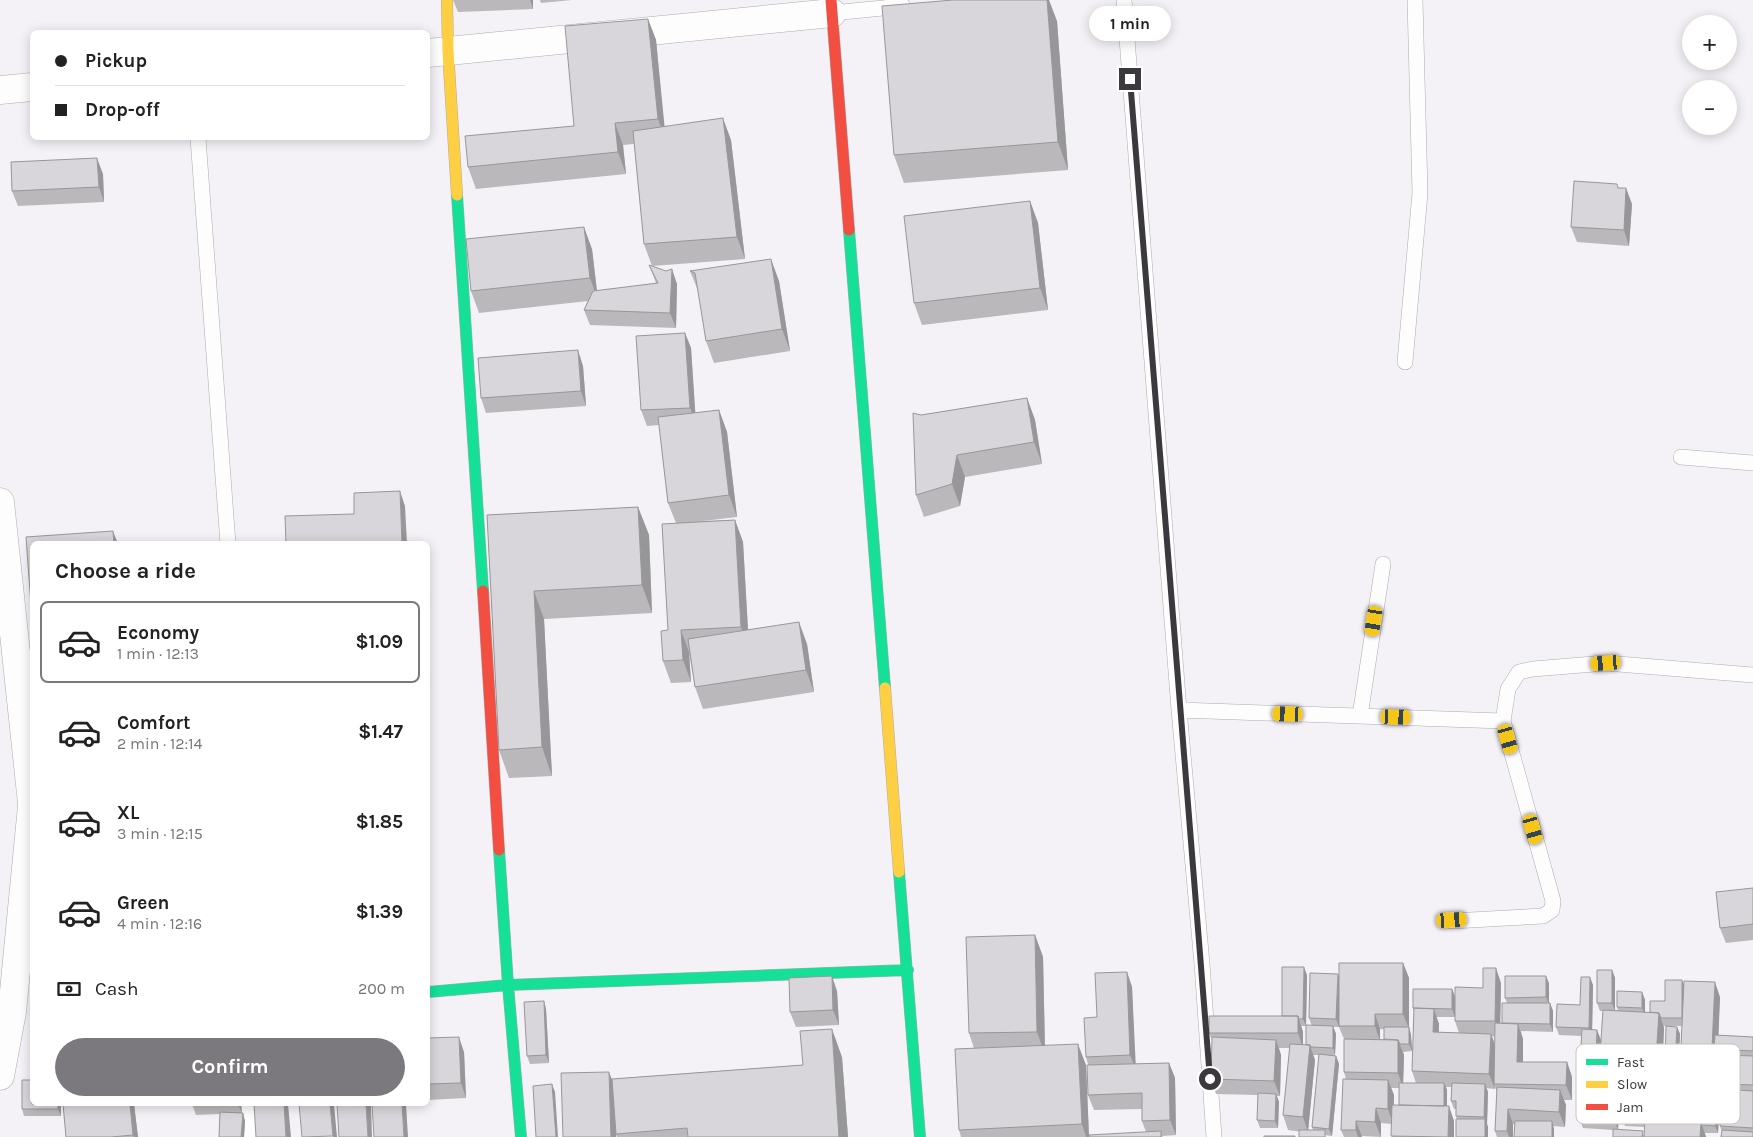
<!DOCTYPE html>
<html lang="en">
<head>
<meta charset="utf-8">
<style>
	:root { --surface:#fff; --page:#f6f6f6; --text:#222; --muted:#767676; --line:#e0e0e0; --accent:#7c797e }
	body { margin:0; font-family:Karla,sans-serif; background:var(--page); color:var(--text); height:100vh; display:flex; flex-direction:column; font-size:19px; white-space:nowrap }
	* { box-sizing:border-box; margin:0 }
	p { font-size:16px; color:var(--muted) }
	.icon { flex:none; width:28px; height:28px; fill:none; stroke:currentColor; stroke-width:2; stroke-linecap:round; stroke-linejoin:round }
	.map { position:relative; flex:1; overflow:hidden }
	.panel { position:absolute; left:30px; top:541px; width:400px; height:565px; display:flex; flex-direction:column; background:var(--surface); border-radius:8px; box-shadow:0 2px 12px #0003 }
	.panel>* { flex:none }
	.banner { position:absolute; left:30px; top:30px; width:400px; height:110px; border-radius:8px; box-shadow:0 2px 12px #0003; display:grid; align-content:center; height:110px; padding:0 25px; background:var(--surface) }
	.buttons { position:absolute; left:1682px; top:15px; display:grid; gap:10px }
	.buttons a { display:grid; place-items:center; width:55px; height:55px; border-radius:50%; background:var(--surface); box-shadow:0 2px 12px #0003; font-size:25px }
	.end { position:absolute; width:22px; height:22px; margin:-11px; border:6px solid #3b393d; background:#fff; box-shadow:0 0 0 2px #fff }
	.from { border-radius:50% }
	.bubble { position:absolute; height:35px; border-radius:18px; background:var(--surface); box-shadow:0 2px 12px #0003; font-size:16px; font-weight:700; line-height:35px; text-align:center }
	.car { position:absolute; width:15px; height:30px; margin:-15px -8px; border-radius:6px; box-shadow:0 0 4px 1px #0007; background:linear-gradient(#f5c518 24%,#345 0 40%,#f5c518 0 76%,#345 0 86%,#f5c518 0) }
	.banner b { display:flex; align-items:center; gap:18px; height:48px; font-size:19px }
	.banner b+b { border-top:1px solid var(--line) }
	.banner i { width:12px; height:12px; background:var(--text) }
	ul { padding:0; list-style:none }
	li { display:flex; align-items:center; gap:15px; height:82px; margin:0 10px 8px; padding:0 15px; border:2px solid transparent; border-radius:8px }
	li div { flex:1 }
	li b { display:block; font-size:19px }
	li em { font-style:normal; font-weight:700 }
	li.active { border-color:var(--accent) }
	li>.icon { width:45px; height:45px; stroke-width:1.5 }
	h2 { padding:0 25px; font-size:22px; line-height:60px }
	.pay { display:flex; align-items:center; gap:12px; height:55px; padding:0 25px; font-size:19px }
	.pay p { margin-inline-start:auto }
	.primary-button { display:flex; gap:10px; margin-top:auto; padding:10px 25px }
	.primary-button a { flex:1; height:58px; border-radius:30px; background:var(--accent); color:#fff; font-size:20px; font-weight:700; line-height:58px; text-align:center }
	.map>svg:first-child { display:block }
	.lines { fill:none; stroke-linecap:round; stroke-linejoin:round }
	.lane-casing { stroke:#aeacb0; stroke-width:16 }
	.street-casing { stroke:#aeacb0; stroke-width:29 }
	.fast-casing { stroke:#aeacb0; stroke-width:12 }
	.slow-casing { stroke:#aeacb0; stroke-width:12 }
	.jam-casing { stroke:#aeacb0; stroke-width:12 }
	.lane { stroke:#fdfdfe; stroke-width:15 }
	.street { stroke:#fdfdfe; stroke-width:28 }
	.fast { stroke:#16e098; stroke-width:11 }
	.slow { stroke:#ffcf43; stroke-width:11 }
	.jam { stroke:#f24e42; stroke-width:11 }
	.wall { fill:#bab8bb; fill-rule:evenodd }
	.shaded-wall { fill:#979699 }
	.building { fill:#d8d6da; stroke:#979699 }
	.route { stroke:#3b393d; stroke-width:6 }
	.key { fill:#fff; stroke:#c4c4c5; stroke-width:1 }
	.key-label { font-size:14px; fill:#3b393d }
</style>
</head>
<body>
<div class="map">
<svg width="1753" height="1137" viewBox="0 0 1753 1137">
	<rect width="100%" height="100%" fill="#f4f1f7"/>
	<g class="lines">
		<defs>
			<path id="lane" d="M1124,0l55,710 23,254 12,173
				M832,13l71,-7
				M198,138l30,406
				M1405,362l15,-169 -5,-193
				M1681,457l72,6
				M1179,710l324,11
				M1360,716l23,-152
				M1452,921l91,-5 9,-6 1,-9 -50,-180 5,-32 11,-17 14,-3 73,-6 147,12"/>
			<path id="street" d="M428,53l404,-40
				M0,90l32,-3
				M0,502l32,301
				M0,1076l12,-64 20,-206
				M250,1104l2,33"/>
			<path id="fast" d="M457,195l26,396
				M849,230l36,458
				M499,850l9,135 13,152
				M899,872l21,265
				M428,992l80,-7 400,-15"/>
			<path id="slow" d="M447,0l1,51 9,144
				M885,688l14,184"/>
			<path id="jam" d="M831,0l18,230
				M483,591l16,259"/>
		</defs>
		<use href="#lane" class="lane-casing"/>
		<use href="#street" class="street-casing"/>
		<use href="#fast" class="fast-casing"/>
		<use href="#slow" class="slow-casing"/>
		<use href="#jam" class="jam-casing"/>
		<use href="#lane" class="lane"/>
		<use href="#street" class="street"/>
		<use href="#fast" class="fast"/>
		<use href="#slow" class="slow"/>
		<use href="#jam" class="jam"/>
	</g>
	<path class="wall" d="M453,0h80v9l-75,3z
		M540,0h32l-31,3z
		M648,19l8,21 8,86 67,14 14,119 -93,7 -8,-22 -10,-100 -11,1 3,29 -150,15 -8,-22 106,-41z
		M1057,21l11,149 -164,13 -10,-28z
		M103,174l1,28 -86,4 -6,-15z
		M1618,188l14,16 -3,42 -52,-4 -6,-15z
		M1030,201l8,22 10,87 -126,15 -8,-22z
		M592,249l5,42 59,-8 -7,-18 28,19 -1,44 -86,-3 -6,-15 4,-9 -109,12 -8,-22z
		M690,271l89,10 11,70 -76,12 -8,-22 -7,-48z
		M685,333l6,15 4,65 24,-3 8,22 10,85 -34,4 32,-1 8,22 5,87 59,15 7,48 -111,17 -8,-22 -6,-35 2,30 -20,1 -8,-22 5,-31 8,-107 -8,-20 -9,-78 -12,1 -6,-16z
		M583,366l3,40 -100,7 -5,-15z
		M1027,398l8,22 7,44 -77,13 -5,29 -36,11 -8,-22 5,-80z
		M638,507l11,28 3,78 -108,6 8,157 -43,2 -10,-28 -12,-235z
		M1753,888v52l-27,3 -6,-15z
		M1035,935l8,22 2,88 41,20 3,72h-128l-2,-7 15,-82 -5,-15z
		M1403,963l6,15v49l2,8 1,16 -9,1 1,3 -1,28h13l-4,-12 2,-60 -1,-3 39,-19 3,8 28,-9 18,-5 -1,40h2l5,-20 -2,-5 44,-15v20h1l3,8v21l-32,-1 2,8v23h44l5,15v23h-8l2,5 -1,22 -12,-1 1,3v8l-41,-13v13h-16l-2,-6 2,-39 -2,-5v2l-9,-1 2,4 -1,32 1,3v10l-31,-18 -1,-3v-7h-2l-3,-8 1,-14h-6l1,3v16l7,15v16h-62v-13l-11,-1v14l-19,-1v1h-18l-3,-7 5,-51 -2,-7v-33l-5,-12h-6l3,7 -1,21h-9l10,1 3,8 -7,72 -44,-6 -5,-15 7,-67h-11l2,7 -1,41h-3l2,6 -1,26h-18l-3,-8 1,-25 -42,-1 -5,-15 1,-39 -3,-7 73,-17 25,-41 -1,51h-5l2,6v13h3l6,-19 -3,-8 30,-41zM1436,1017h19v4l4,12 -20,-1v-8zM1380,1029h4v10h-4zM1492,1036l3,1v7zM1313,1055h6l-7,72 1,3h-5l7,-70zM1391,1088h8v17h-5v-10z
		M1612,970l3,8v32h3l-1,-3 25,-15 3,8v12h5l34,-28 36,13 -2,38 35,2v100l-31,-5 -2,-6 1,-25 -34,-1 2,3 -2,18 32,-3 -1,15h-13l1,4h-93v-7l-30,-2 -6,-15 5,-77 -23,-1 -3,-8 24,-22 13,-20 -1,45 9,10 2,-29h-3l-3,-8zM1664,1026h18l-1,20 5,15 -4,31 2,4 -20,23h-1l3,-35 -16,9 -28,25 3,8 20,1 -1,8 -26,-6 3,-56 -1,-2 42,2 2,-45zM1721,1064l5,1 -1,19 2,5 -6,11 2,-30z
		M1127,972l5,15 3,77 34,-1 6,15 1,57 -14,1 1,1h-73l56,-5 -4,-11v-12l-48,1 -6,-15v-31l-2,-7 11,-40z
		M837,991l2,34 -43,2 -6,-15z
		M544,1001l2,8 3,54 -19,1 -3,-8z
		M1677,1027l3,7 -2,37h-11l-2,-8z
		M428,1038l36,14 2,46 -38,2z
		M842,1057l6,80h-231l-1,-2v2h-53l49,-58 191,-14z
		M61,1104v12h-37l-2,-7z
		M63,1104h71l4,33h-72z
		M192,1104h49l1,9 3,8 -1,16h-25l1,-23 -24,1z"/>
	<path class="shaded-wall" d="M530,0h3v9z
		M1047,0h2l8,21 11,149 -10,-28z
		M648,19l8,21 10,101 -8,-22z
		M723,118l8,22 14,119 -8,-22z
		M615,123l8,22 3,29 -8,-22z
		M97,158l6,16 1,28 -5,-15z
		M1626,188l6,16 -3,42 -5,-16z
		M1030,201l8,22 10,87 -8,-22z
		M584,227l8,22 6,51 -8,-22z
		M771,259l8,22 11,70 -8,-22z
		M672,269l5,15 -1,44 -6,-15z
		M685,333l6,15 5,75 -6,-15z
		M578,350l5,16 3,40 -5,-15z
		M1027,398l8,22 7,44 -8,-22z
		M719,410l8,22 10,85 -8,-22z
		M957,455l8,22 -5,29 -8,-22z
		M400,491l5,15 2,38h-5v-1z
		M638,507l11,28 3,78 -10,-28z
		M735,520l8,22 6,107 -8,-22z
		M113,531l5,13h-4z
		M534,591l10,28 8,157 -10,-29z
		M799,622l8,22 7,48 -8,-22z
		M681,630l8,22 2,30 -8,-22z
		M1035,935l8,22 2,97 -8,-22z
		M1403,963l6,15v51l-6,-15z
		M1304,967l3,8 -1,51 -3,-7z
		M1496,968l5,15 -1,54 -5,-16z
		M1612,970l3,8v33l-3,-8z
		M1127,972l5,15 4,83 -6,-15z
		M1338,974l3,8 -2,45 -3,-8z
		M832,976l5,15 2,34 -6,-15z
		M1546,976l3,7v22l-3,-8z
		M1590,977l3,8 -1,51 -3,-8z
		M1682,980l3,8 -3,30z
		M1715,982l5,15 -2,52h-4l3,9v5l-5,-15z
		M1452,989l3,8v20l-3,-8z
		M1642,992l3,8v16l-3,-8z
		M544,1001l2,8 3,54 -3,-8z
		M1550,1003l3,8v21l-3,-8z
		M1434,1009l5,15 -1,23 -5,-15z
		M1659,1013l5,15 -2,45 -6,-15z
		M1375,1014l5,15v12l-5,-15z
		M1298,1016l5,16v16l-5,-15z
		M1518,1024l5,15v38l-6,-15z
		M1333,1026l3,8 -1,21 -2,-7z
		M1409,1027l2,8 1,16 -3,-7z
		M1677,1027l3,7 -2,37 -3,-8z
		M832,1029l10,28 6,80h-9z
		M1597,1030l6,15 -3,10 2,5 -6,-3z
		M1491,1034l5,15 -2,35 1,5 -6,-15z
		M459,1037l5,15 2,46 -5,-15z
		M1276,1040l5,15 -1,41 -6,-15z
		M1398,1040l6,15 -1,33 -5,-15z
		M1078,1044l8,21 3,72h-3l-4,-13z
		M1310,1045l5,15 -7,72 -5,-15z
		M1336,1056l3,8 -7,72 -3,-7z
		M1616,1058l5,15 -3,57 -6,-15z
		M1567,1062l5,15v23l-6,-15z
		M1720,1062l3,8 -2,31 -3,-8z
		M1169,1063l6,15 1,57 -6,-15z
		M609,1072l6,15 1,50h-5z
		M1664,1076l2,8 -4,45 -2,-8z
		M1388,1080l6,15 -1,29 -5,-15z
		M1444,1083l3,7v24l-3,-8z
		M552,1084l3,8 3,45h-2z
		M1485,1084l3,8 -1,32 1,3v10h-3v-18l-1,-2z
		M1560,1090l6,15 -1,22 -6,-15z
		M1276,1094l3,8 -1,26 -3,-7z
		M1686,1096l3,7 -2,28 -3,-8z
		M58,1104h3v12l-3,-7z
		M130,1104h4l4,33h-4l-1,-2z
		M238,1104h3l1,9z
		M284,1104h4l3,33h-5z
		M330,1104h4l3,33h-4z
		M366,1104h5l1,33h-4z
		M402,1104h4l2,33h-4z
		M1449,1106l5,15v16h-6z
		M1376,1108l5,15v14l-6,-15z
		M1508,1109l5,15v13h-4l-2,-6z
		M1716,1110l3,8 -1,15 -3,-7z
		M243,1113l2,8 -1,16h-3z
		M1356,1121l6,16h-4l-2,-7z
		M1552,1121l2,8v8h-2z
		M1701,1122l5,15h-6z"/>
	<path class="building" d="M953,0h94l11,142 -164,13 -12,-149z
		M648,19l10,100 -43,4 3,29 -150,15 -3,-31 109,-10 -9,-100z
		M723,118l14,119 -93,7 -11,-113z
		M97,158l2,29 -87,4 -1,-29z
		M1574,181l43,3 1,4h8l-2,42 -53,-3z
		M1030,201l10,87 -126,15 -10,-87z
		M584,227l6,51 -119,13 -5,-52z
		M771,259l11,70 -76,12 -11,-68 -5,-2z
		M649,265l17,6 6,-2 -2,44 -86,-3 9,-19 65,-8z
		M685,333l5,75 -49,2 -5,-74z
		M578,350l3,41 -100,7 -3,-40z
		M1027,398l7,44 -77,13 -5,29 -36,11 -3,-82 8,2z
		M719,410l10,85 -61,8 -10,-86z
		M400,491l2,52 -23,1h-93l-1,-28 69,-2v-21z
		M638,507l4,78 -108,6 8,156 -43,3 -12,-235z
		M735,520l6,107 -60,3 2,30 -20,1 -2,-30 7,-1 -6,-106z
		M113,531l1,13h-82v61h-1l-5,-68z
		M799,622l7,48 -111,17 -7,-48z
		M1753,888v36l-33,4 -4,-36z
		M1035,935l2,97 -68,1 -3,-96z
		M1339,963h64v51h-28v12h-36z
		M1282,967h22l-1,52h-4l-1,-3h-16z
		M1483,968h13l-1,53h-40v-34l28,1z
		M1597,970h15v33h-15z
		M1127,972l3,83 -44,2 -2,-39 13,-1 -2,-44z
		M1310,973l28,1 -2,45 -27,-1z
		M832,976l1,34 -43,2 -1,-34z
		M1505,976h41v21l-41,1z
		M1581,977h9l-1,51 -33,-1 1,-23 23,1z
		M1665,980h17v38h-21l-2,-5 -9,-1v-11h15z
		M1684,981l31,1 -3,66 -31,-2z
		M1413,989h39v20l-39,-1z
		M1617,991l25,1v16l-25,-1z
		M544,1001l2,54 -19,1 -3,-54z
		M1502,1003h48v21l-48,-1z
		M1414,1008l20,1 -1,23 58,2 -2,40 -77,-3z
		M1603,1010l56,3 -3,45 -56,-3z
		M1209,1016h89v17h-89z
		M1495,1023l23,1 -1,38h50l-1,23 -72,-1z
		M1306,1025l27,1v22l-22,-1 -1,-2h-4z
		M1666,1026l11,1 -2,36h-10z
		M1384,1027h25v17h-9l-2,-4 -14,-1z
		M832,1029l7,108h-151l-1,-9 -71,6 -4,-55 191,-14 -3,-34z
		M1582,1029l15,1 -1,27 20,1 -4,57 -35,-2z
		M1715,1035l38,2v14l-39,-2z
		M459,1037l2,46 -33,1v-46z
		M1212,1037l64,3 -2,41 -63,-2z
		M1344,1039l54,1v33l-54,-1z
		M1078,1044l4,80 -123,6 -4,-81z
		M1290,1044l20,1 -7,72 -20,-2z
		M1319,1054l17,2 -7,73 -17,-2z
		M1726,1055l27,1v29l-28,-1z
		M1169,1063l1,57 -28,1v-28l-54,2 -1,-30z
		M609,1072l2,65h-48l-2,-64z
		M1343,1079l45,1v29l-12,-1 -1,14 -19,-1v9h-15z
		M22,1080h10v24h26v5h-36z
		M1399,1083h45v23l-45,-1z
		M1452,1083l33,1 -1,33 -28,-1v-15h-5z
		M552,1084l4,53h-20l-3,-51z
		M1497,1087l63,3 -1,22 -51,-3 -1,22h-12z
		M1722,1089l31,2v37l-33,-2z
		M1258,1093l18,1 -1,27 -18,-1z
		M63,1104h67l3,31 -22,2h-45z
		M254,1104h30l2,33h-30z
		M299,1104h31l3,32 -31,1z
		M337,1104h29l2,33h-29z
		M372,1104h30l2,33h-30z
		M1392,1105l57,1 -1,31 -57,-1z
		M1688,1109l28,1 -1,16 -13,-1 -1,-3 -13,-1z
		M220,1112l23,1 -2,24h-22z
		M1645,1118l56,4 -1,15h-56z
		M1456,1119h29v18h-29z
		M1515,1121h37v16h-38z
		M1613,1129l30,2 -1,6h-29z
		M1299,1130h26v7h-26z
		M1722,1130l31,2v5h-32z
		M1161,1131v6h-71l-1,-2z
		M1264,1136h31v1h-31z"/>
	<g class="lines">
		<path class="route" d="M1130,79l80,1000"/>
	</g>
	<rect x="1576" y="1044" width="164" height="80" rx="8" class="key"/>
	<rect x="1586" y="1059" width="22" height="6" fill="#16e098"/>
	<rect x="1586" y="1081" width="22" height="7" fill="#ffcf43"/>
	<rect x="1586" y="1104" width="22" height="6" fill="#f24e42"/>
	<g class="key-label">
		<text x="1617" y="1067">Fast</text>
		<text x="1617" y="1089">Slow</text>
		<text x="1617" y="1112">Jam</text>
	</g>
</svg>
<div class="buttons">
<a>+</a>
<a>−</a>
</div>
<i class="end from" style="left:1210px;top:1079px"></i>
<i class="end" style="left:1130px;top:79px"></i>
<div class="bubble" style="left:1089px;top:6px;width:82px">1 min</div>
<i class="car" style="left:1374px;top:621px;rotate:189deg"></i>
<i class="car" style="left:1606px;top:663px;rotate:266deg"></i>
<i class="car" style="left:1288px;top:714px;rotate:272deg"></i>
<i class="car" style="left:1396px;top:717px;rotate:92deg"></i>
<i class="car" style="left:1508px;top:739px;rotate:164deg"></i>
<i class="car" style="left:1533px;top:829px;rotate:164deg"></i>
<i class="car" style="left:1452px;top:920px;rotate:87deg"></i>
<div class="banner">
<b><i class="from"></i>Pickup</b>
<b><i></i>Drop-off</b>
</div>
<section class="panel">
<h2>Choose a ride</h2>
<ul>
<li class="active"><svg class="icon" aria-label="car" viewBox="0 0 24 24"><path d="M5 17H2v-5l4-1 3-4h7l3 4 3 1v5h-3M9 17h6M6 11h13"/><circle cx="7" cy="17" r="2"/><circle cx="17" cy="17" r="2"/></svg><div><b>Economy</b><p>1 min · 12:13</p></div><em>$1.09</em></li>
<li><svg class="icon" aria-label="car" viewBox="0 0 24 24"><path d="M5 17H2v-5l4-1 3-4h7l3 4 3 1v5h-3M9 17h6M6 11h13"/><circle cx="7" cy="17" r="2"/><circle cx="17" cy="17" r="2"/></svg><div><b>Comfort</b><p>2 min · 12:14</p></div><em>$1.47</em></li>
<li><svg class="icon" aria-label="car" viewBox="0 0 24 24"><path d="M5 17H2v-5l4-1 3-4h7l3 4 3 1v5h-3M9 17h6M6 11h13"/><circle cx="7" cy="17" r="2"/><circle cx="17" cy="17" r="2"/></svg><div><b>XL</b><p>3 min · 12:15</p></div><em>$1.85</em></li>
<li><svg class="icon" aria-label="car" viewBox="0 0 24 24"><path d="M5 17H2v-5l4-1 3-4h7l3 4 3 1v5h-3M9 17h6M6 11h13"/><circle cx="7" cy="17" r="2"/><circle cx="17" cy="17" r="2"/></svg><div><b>Green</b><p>4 min · 12:16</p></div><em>$1.39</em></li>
</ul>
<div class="pay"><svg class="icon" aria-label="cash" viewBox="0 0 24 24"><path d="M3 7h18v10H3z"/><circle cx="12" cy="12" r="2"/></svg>Cash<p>200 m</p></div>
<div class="primary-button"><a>Confirm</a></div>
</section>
</div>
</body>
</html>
